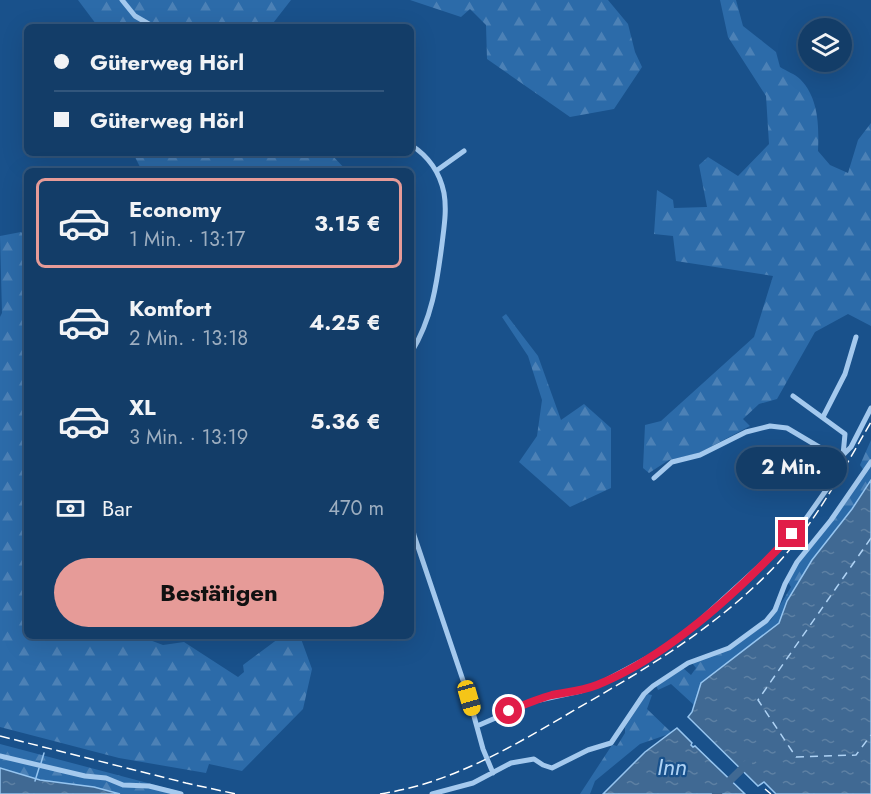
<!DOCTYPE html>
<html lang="de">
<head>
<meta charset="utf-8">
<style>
	:root { --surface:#133d68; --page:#1c446e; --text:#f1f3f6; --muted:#9daec0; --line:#32567c; --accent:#e69b98 }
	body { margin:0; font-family:Jost,sans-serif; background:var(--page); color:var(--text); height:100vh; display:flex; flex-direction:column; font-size:22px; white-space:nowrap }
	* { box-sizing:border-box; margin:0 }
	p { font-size:20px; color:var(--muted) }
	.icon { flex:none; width:33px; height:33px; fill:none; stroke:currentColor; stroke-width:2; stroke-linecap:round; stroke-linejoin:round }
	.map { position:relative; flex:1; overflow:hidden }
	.side { position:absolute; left:24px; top:168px; width:390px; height:471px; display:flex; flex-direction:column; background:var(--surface); border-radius:9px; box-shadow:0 6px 24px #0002,0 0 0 2px var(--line) }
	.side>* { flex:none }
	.top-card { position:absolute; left:24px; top:24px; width:390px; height:132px; border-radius:9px; box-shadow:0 6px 24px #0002,0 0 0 2px var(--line); display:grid; align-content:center; height:132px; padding:0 30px; background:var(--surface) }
	.buttons { position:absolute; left:798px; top:18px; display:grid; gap:12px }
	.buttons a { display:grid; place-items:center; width:54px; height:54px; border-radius:50%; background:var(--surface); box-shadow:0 6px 24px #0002,0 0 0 2px var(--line); font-size:30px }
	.end { position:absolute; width:27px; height:27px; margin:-14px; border:8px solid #e11d48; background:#fff; box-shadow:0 0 0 3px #fff }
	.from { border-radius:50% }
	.bubble { position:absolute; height:42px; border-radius:21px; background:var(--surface); box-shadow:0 6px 24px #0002,0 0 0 2px var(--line); font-size:20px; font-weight:700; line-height:42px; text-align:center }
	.car { position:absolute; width:18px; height:36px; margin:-18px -9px; border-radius:8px; box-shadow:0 0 4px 2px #0007; background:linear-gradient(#f5c518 24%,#345 0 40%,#f5c518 0 76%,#345 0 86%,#f5c518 0) }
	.top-card b { display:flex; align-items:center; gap:21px; height:57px; font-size:22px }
	.top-card b+b { border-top:2px solid var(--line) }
	.top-card i { width:15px; height:15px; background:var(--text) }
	ul { padding:10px 0 0; list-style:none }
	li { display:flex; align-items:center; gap:18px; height:90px; margin:0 12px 9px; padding:0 18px; border:3px solid transparent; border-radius:9px }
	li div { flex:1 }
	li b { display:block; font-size:22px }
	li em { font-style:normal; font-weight:700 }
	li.active { border-color:var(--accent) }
	li>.icon { width:54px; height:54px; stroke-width:1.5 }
	.pay { display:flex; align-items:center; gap:15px; height:66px; padding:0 30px; font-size:22px }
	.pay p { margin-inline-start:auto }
	.action { display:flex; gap:12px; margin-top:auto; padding:12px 30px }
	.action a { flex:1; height:69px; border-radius:36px; background:var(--accent); color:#111; font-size:24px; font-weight:700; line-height:69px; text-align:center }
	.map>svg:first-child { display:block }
	.forest { fill:url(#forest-firs) }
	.water { fill:url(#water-ripples); stroke:#96c5f0; stroke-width:1.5 }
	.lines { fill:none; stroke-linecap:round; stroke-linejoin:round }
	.stream { stroke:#96c5f0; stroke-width:1.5 }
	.river { stroke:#406993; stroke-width:8 }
	.ferry { stroke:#afd3f5; stroke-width:1.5; stroke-dasharray:8 6; stroke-linecap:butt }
	.minor { stroke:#a4c9ee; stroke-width:5 }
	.rail { stroke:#fff; stroke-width:1.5; stroke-dasharray:10 4.5; stroke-linecap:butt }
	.route { stroke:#e11d48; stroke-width:8 }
	.labels { text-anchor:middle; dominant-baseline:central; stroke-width:4.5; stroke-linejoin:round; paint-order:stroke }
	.water-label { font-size:24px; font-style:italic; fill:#afd3f5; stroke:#19518b }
</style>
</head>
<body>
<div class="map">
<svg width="871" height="794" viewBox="0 0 871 794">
	<defs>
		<pattern id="forest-firs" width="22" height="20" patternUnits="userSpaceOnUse" patternTransform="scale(1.5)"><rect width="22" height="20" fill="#2c6ba9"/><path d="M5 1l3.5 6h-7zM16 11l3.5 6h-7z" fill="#4c81b6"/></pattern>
		<pattern id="water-ripples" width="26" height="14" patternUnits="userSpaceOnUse" patternTransform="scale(1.5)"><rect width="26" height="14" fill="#406993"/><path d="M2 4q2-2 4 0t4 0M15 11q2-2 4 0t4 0" fill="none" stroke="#5d80a3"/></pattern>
	</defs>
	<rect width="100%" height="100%" fill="#19518b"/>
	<path class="forest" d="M78,0h213l-21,27h-175l1,-3z
		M410,0h198l20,24 7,28 7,15 -28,42 -44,8 -83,-58 -1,-34 -16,-16 -9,8z
		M720,0h16l7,26 33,26 4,15c6,4 15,7 20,12 19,19 19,48 18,72l12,14 18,8 10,-33 13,-17v203l-23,-12 -33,18 -38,67 -18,5 -16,15 7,7 -51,27 -30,7 -20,13 -6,-5 2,-43 16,-4 93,-84 19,-61 -97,-15 -3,-25 -19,-2 3,-44 16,10 1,8 33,-1 -8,-42 9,-8 30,19 31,-32 -3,-48 -38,-59z
		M133,153h197l17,18h-205z
		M21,232l6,6v398h112l24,9 21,-3 54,35 6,-5 -1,-7 39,-29h18l12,33 -9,40 -61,62 -33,-7 -3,9 -87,-15 -119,-31v-410l2,-4 -2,-77z
		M506,314l32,42 23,64 23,-16 27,24v60l-41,19 -51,-45 18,-26 5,-36 -14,-44 -26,-39z
		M871,440v40l-19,29 -40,51 -25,41 -8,22 -78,60 -7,22 -23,-21 -13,6 -2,-5 27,-17 8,7 5,-7 -4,-5 41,-15 15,-11 23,-17 20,-33 -3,-5 9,-17 68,-93 -5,-7z
		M647,694l5,1 -5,14 25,24 -32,11 -45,37 -5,13h-10l32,-49 5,1 8,-13v-6z
		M0,744l178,47 6,3h-64l-26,-7 -54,-7 -40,-12z"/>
	<path class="water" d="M871,480v314h-95l-12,-12 -6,4 -70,-69 4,-5 9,-29 78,-60 8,-22 25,-41 40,-51z
		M677,728l15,15 -1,2 2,2 2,-1 50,48h-142l42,-42z
		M0,768l40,12 54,7 26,7h-120z"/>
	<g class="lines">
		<path class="stream" d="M41,763l3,-10
			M35,781l4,-13"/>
		<path class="river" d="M716,794l32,-31"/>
		<path class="ferry" d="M871,538l-113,162 38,57 60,-2 15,-20"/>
		<path class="minor" d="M122,0l13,16 19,11
			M411,145c17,11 29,28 33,48 3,17 0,34 -2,51 -5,39 -10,75 -31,109
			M436,171l28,-20
			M793,396l52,38 -2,21
			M823,417l22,-43 11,-37
			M654,478l18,-16 28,-7 46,-23 24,-6 17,2 54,32
			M411,520l3,15 55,163 14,51 10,24
			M477,726l58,-25 46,-10 18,-7 54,-29 33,-22 80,-73 39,-40 24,-34 14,-31 8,-8 20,-39
			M0,756l85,20 21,2 17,7 26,1 32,8
			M432,794l41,-11 38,-20 23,-4 9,6 9,3 36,-18 23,-7 33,-49 9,-8 35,-23 41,-15 37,-27 9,-11 10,-26 12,-22 34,-42 40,-58"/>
		<path class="rail" d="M0,736l186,47 50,11
			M765,789l6,5
			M380,794c73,-11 135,-49 198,-86 73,-42 143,-84 201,-146 38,-42 64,-92 92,-140"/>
	</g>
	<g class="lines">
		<path class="route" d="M509,711c14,-6 28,-12 43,-16 15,-3 30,-4 45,-10 72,-29 143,-95 195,-151"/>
	</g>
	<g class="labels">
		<g class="water-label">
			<text x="672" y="766">Inn</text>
		</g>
	</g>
</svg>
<div class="buttons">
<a><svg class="icon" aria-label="layers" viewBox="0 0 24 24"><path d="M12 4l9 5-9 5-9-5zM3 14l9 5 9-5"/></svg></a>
</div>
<i class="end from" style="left:509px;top:711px"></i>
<i class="end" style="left:792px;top:534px"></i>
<div class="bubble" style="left:736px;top:447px;width:111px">2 Min.</div>
<i class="car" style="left:469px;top:698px;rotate:164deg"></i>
<div class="top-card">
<b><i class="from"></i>Güterweg Hörl</b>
<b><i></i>Güterweg Hörl</b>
</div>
<section class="side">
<ul>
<li class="active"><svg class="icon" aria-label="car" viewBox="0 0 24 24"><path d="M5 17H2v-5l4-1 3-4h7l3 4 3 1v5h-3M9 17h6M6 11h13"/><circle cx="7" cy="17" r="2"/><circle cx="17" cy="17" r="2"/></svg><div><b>Economy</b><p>1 Min. · 13:17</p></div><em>3.15 €</em></li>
<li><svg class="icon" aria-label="car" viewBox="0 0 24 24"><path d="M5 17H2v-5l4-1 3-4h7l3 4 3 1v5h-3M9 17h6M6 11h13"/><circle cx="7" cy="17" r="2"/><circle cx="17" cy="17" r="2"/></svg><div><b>Komfort</b><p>2 Min. · 13:18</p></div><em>4.25 €</em></li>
<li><svg class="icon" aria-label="car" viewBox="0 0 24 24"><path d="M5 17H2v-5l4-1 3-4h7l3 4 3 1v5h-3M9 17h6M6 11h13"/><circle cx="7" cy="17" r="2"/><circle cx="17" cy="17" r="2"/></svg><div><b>XL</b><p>3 Min. · 13:19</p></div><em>5.36 €</em></li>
</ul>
<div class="pay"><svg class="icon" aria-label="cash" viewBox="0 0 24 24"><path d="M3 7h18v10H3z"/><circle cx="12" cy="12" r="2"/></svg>Bar<p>470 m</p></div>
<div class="action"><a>Bestätigen</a></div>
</section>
</div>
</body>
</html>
